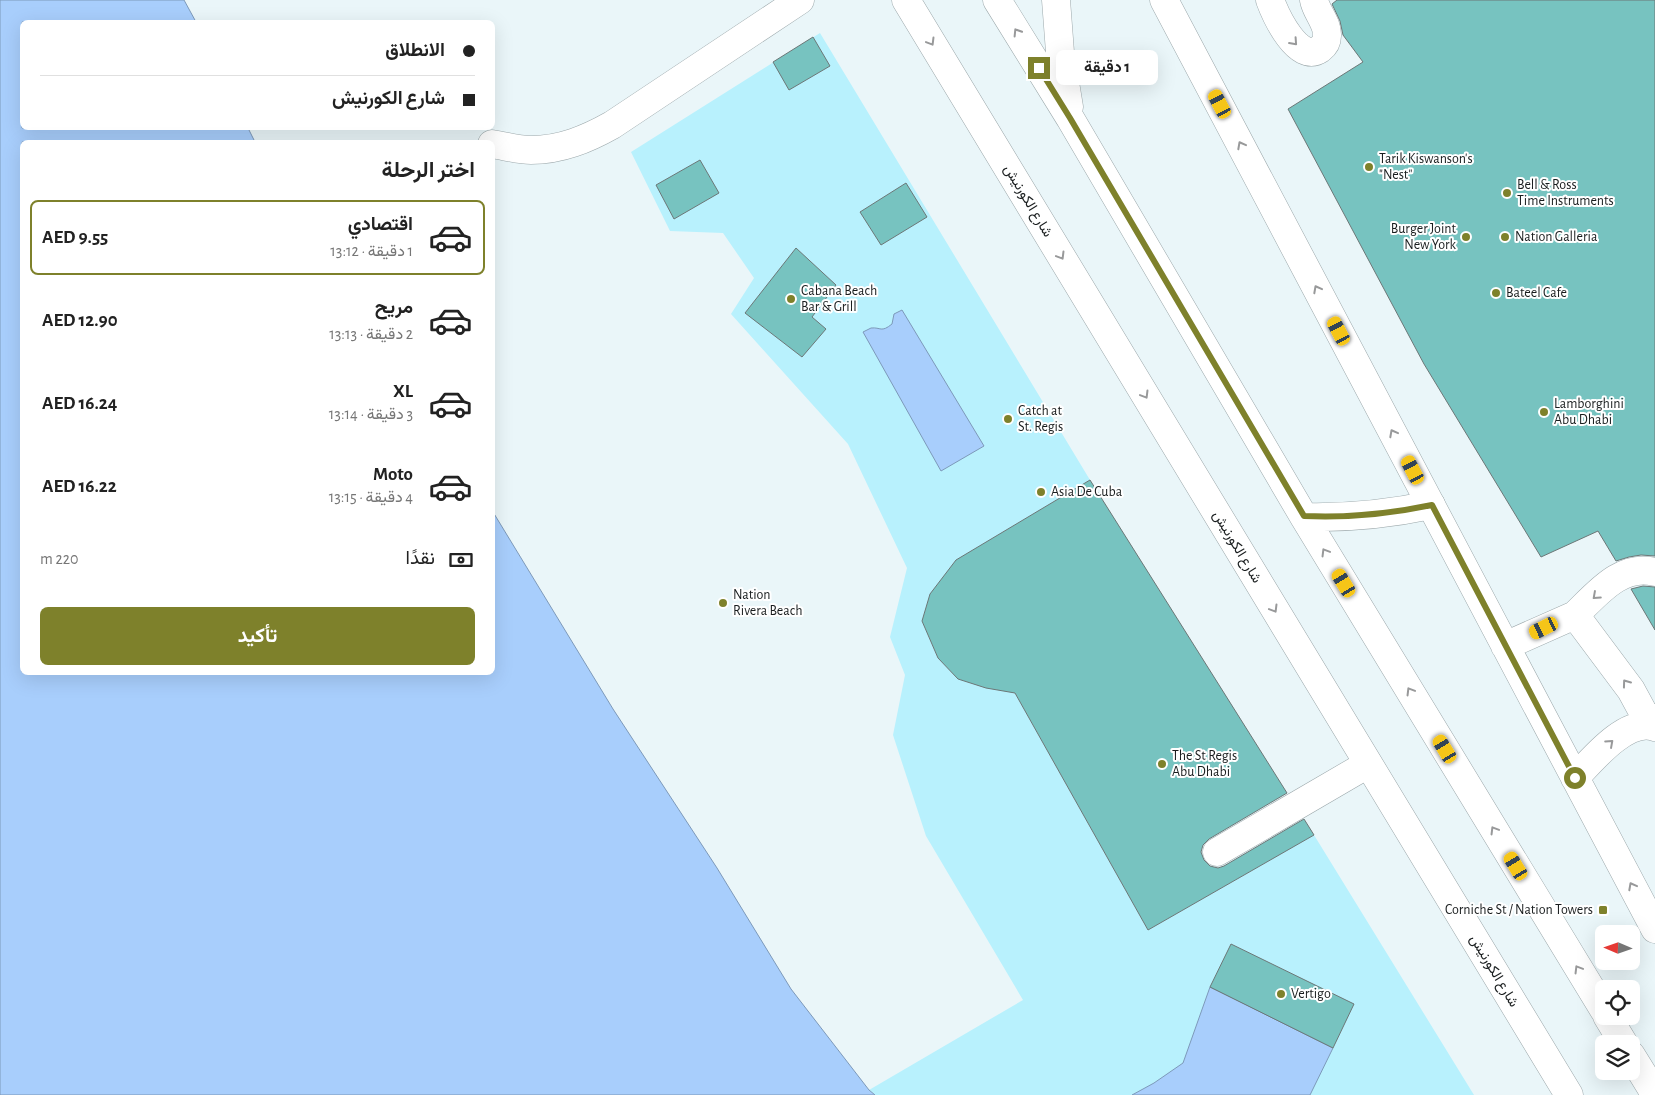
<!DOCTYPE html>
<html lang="ar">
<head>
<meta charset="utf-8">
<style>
	:root { --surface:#fff; --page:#f2f2f2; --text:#222; --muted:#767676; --line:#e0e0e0; --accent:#7e812b }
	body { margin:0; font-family:"Alegreya Sans",Vazirmatn,sans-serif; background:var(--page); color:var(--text); direction:rtl; height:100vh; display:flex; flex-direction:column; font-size:19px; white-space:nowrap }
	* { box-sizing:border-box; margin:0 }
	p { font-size:16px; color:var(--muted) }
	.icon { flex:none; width:28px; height:28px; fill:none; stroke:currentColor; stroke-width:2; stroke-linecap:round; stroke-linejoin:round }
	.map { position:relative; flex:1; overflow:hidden; direction:ltr }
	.drawer { position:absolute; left:20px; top:140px; width:475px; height:535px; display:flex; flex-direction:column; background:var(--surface); border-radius:8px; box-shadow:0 5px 20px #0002; direction:rtl }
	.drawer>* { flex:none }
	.banner { position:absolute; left:20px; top:20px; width:475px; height:110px; border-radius:8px; box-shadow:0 5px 20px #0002; direction:rtl; display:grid; align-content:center; height:110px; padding:0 20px; background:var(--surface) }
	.needle { width:32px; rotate:272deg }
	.controls { position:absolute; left:1595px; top:925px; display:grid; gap:10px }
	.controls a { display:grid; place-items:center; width:45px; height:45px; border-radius:8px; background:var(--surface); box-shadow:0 5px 20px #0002; font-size:25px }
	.end { position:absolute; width:22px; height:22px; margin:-11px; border:6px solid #7e812b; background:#fff; box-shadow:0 0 0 2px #fff }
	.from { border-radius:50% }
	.bubble { position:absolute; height:35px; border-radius:8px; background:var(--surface); box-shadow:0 5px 20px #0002; font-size:16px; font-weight:700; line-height:35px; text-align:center; direction:rtl }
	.car { position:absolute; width:15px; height:30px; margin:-15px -8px; border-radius:6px; box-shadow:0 0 4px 1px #0007; background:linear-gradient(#f5c518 24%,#345 0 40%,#f5c518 0 76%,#345 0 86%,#f5c518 0) }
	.banner b { display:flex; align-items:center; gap:18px; height:48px; font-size:19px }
	.banner b+b { border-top:1px solid var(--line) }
	.banner i { width:12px; height:12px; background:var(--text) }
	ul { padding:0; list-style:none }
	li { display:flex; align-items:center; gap:15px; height:75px; margin:0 10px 8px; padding:0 10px; border:2px solid transparent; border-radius:8px }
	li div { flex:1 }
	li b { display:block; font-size:19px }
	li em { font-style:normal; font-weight:700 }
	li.current { border-color:var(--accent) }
	li>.icon { width:45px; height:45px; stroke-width:1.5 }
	h2 { padding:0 20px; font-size:22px; line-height:60px }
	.pay { display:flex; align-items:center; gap:12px; height:55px; padding:0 20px; font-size:19px }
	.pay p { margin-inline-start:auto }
	.action { display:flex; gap:10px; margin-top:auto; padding:10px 20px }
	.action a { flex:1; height:58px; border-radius:8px; background:var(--accent); color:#fff; font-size:20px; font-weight:700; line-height:58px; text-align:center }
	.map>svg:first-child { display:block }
	.green { fill:#b8f1fd }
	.water { fill:#a8cefc; stroke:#7d99b9 }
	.building { fill:#77c3c0; stroke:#6c7777 }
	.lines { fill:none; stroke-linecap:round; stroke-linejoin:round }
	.minor-casing { stroke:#9ca8ab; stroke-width:29 }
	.major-casing { stroke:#9ca8ab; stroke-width:29 }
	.minor { stroke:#fff; stroke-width:28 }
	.major { stroke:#fff; stroke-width:28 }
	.oneway { stroke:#98999a }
	.route { stroke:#7e812b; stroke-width:6 }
	.poi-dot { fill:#7e812b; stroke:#fff; stroke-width:2 }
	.labels { text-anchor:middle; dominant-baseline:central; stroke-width:4; stroke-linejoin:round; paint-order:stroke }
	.poi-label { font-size:14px; fill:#191d1e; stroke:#fff; text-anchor:start }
	.street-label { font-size:14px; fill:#191d1e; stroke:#fff }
</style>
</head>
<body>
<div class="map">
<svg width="1655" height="1095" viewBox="0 0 1655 1095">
	<rect width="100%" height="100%" fill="#eaf6f9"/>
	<path class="green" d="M820,33l270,447 -98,60 -70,81 16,37 20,21 57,14 133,237 166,-95 160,260h-599l-6,-5 154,-90 -97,-164 -33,-101 12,-60 -15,-38 17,-69 -59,-124 -117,-130 23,-36 -31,-45 -53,-2 -39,-79z"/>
	<path class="water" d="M0,0h184l12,22h-174v106h226l7,14h-233v530h470l1,-160 120,197 104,159 74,121 78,101 6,5h-875z
		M902,310l82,136 -43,25 -78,-139c3,-1 5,-3 8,-4 10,-1 10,5 21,-4l2,-10z
		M1210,987l123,61 -23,47h-178l22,-12 29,-20z"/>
	<path class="building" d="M1337,0h318v556l-14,-1 -12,2 -13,4 -18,-30 -57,26 -117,-193 -136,-255 75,-47 -20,-27 -3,-14 -8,-17z
		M813,37l17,29 -41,24 -16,-28z
		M700,160l19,33 -45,26 -18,-34z
		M906,183l21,34 -46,28 -21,-33z
		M796,248l40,37 -24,32 14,12 -24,28 -57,-44z
		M1090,480l197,313 -78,46 -6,6 -2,7 3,8 6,6 8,2 6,-2 80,-47 10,16 -166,95 -133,-237 -29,-5 -28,-9 -20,-21 -16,-37 8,-27 26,-34z
		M1643,586l12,1v43l-24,-41z
		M1231,944l123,60 -21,44 -123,-61z"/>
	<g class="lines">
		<defs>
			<path id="minor" d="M1164,0l491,929
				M1270,0c6,16 28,64 50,49 4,-3 7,-7 7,-13 1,-13 -11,-24 -13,-36
				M492,144c13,2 26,6 39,6 30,0 56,-11 81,-25l188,-125
				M1575,615c22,-21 46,-52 80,-43
				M1505,646l70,-31 56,75 19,35 5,-7
				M1575,778c17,-18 52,-61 80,-51
				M1217,852l151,-88"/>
			<path id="major" d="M906,0l663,1095
				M997,0l73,118 234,399 300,493
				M1056,0l4,52 9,55
				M1304,517c43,1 85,-3 127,-12
				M1607,1016l17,28
				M1631,1055l24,39"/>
		</defs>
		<use href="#minor" class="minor-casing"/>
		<use href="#major" class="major-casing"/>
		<use href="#minor" class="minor"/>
		<use href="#major" class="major"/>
	</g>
	<defs><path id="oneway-chevron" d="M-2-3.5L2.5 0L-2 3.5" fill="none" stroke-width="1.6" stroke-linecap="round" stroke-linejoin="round" transform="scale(1.25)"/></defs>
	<g class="oneway">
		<use href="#oneway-chevron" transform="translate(1017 32) rotate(-122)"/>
		<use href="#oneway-chevron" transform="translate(931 42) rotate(59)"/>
		<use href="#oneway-chevron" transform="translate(1294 42) rotate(48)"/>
		<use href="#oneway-chevron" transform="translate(1241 145) rotate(-118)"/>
		<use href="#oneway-chevron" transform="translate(1061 256) rotate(59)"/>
		<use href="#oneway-chevron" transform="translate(1317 289) rotate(-118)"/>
		<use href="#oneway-chevron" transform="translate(1145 395) rotate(59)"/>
		<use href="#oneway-chevron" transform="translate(1393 433) rotate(-118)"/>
		<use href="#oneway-chevron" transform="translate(1325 552) rotate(-121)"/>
		<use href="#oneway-chevron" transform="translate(1596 596) rotate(138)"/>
		<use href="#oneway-chevron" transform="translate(1274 609) rotate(59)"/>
		<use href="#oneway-chevron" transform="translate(1626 683) rotate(-126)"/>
		<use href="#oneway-chevron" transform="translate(1410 691) rotate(-121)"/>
		<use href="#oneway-chevron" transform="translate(1610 743) rotate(-42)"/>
		<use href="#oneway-chevron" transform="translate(1494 830) rotate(-121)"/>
		<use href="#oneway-chevron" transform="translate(1632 886) rotate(-118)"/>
		<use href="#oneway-chevron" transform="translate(1578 969) rotate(-121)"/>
	</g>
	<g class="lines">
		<path class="route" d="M1039,68l31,50 234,398c43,2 85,-2 128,-11l143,273"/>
	</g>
	<g class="poi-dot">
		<circle cx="1369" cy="167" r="5"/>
		<circle cx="1507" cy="193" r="5"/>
		<circle cx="1466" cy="237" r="5"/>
		<circle cx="1505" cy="237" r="5"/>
		<circle cx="1496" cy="293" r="5"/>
		<circle cx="791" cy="299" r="5"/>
		<circle cx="1544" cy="412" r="5"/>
		<circle cx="1008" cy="419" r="5"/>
		<circle cx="1041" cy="492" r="5"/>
		<circle cx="723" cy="603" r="5"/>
		<circle cx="1162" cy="764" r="5"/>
		<rect x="1598" y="905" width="10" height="10" rx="2.5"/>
		<circle cx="1281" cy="994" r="5"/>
	</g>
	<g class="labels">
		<g class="poi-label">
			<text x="1379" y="159">Tarik Kiswanson's<tspan x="1379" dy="16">"Nest"</tspan></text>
			<text x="1517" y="185">Bell &amp; Ross<tspan x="1517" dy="16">Time Instruments</tspan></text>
			<text x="1456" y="229" text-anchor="end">Burger Joint<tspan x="1456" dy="16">New York</tspan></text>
			<text x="1515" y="237">Nation Galleria</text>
			<text x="801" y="291">Cabana Beach<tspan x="801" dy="16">Bar &amp; Grill</tspan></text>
			<text x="1506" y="293">Bateel Cafe</text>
			<text x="1554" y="404">Lamborghini<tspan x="1554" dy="16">Abu Dhabi</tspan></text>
			<text x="1018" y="411">Catch at<tspan x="1018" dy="16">St. Regis</tspan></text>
			<text x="1051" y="492">Asia De Cuba</text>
			<text x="733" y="595">Nation<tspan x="733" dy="16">Rivera Beach</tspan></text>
			<text x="1172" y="756">The St Regis<tspan x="1172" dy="16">Abu Dhabi</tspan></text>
			<text x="1593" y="910" text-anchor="end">Corniche St / Nation Towers</text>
			<text x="1291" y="994">Vertigo</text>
		</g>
		<g class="street-label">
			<text transform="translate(1028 201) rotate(59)">شارع الكورنيش</text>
			<text transform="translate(1237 547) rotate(59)">شارع الكورنيش</text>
			<text transform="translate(1494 971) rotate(59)">شارع الكورنيش</text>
		</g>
	</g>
</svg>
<div class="controls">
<a><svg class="needle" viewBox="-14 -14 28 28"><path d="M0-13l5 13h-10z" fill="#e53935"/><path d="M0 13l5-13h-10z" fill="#767676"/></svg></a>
<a><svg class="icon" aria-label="locate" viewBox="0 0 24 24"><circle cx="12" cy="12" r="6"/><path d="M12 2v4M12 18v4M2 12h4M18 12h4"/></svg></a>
<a><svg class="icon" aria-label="layers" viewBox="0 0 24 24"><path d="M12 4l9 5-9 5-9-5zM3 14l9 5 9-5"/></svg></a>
</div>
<i class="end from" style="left:1575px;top:778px"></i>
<i class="end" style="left:1039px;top:68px"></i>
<div class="bubble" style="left:1056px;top:50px;width:102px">1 دقيقة</div>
<i class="car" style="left:1220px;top:104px;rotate:332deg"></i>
<i class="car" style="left:1339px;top:331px;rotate:332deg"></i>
<i class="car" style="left:1413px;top:470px;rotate:332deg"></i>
<i class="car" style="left:1344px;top:583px;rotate:329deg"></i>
<i class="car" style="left:1544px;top:628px;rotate:244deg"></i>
<i class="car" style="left:1445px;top:749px;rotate:329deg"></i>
<i class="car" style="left:1516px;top:866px;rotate:329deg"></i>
<div class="banner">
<b><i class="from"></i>الانطلاق</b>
<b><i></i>شارع الكورنيش</b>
</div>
<section class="drawer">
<h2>اختر الرحلة</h2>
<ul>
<li class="current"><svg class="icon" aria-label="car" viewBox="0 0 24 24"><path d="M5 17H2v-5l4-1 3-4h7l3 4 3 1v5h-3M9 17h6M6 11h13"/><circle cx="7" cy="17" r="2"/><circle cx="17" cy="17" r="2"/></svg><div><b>اقتصادي</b><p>1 دقيقة · 13:12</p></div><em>AED 9.55</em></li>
<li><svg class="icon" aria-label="car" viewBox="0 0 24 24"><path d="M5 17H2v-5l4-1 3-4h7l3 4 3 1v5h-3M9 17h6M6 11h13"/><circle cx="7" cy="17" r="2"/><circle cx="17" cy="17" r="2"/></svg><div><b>مريح</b><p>2 دقيقة · 13:13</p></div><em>AED 12.90</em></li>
<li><svg class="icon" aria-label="car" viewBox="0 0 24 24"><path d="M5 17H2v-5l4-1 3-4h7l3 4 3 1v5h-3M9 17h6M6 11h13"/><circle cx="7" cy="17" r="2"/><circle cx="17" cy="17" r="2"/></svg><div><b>XL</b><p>3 دقيقة · 13:14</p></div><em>AED 16.24</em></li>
<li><svg class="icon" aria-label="car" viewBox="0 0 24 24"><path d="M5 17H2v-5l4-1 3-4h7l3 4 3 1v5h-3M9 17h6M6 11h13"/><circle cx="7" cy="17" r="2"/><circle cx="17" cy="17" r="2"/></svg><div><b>Moto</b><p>4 دقيقة · 13:15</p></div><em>AED 16.22</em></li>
</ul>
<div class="pay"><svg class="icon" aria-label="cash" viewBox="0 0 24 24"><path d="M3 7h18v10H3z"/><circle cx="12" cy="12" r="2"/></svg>نقدًا<p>220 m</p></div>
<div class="action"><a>تأكيد</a></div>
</section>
</div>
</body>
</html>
